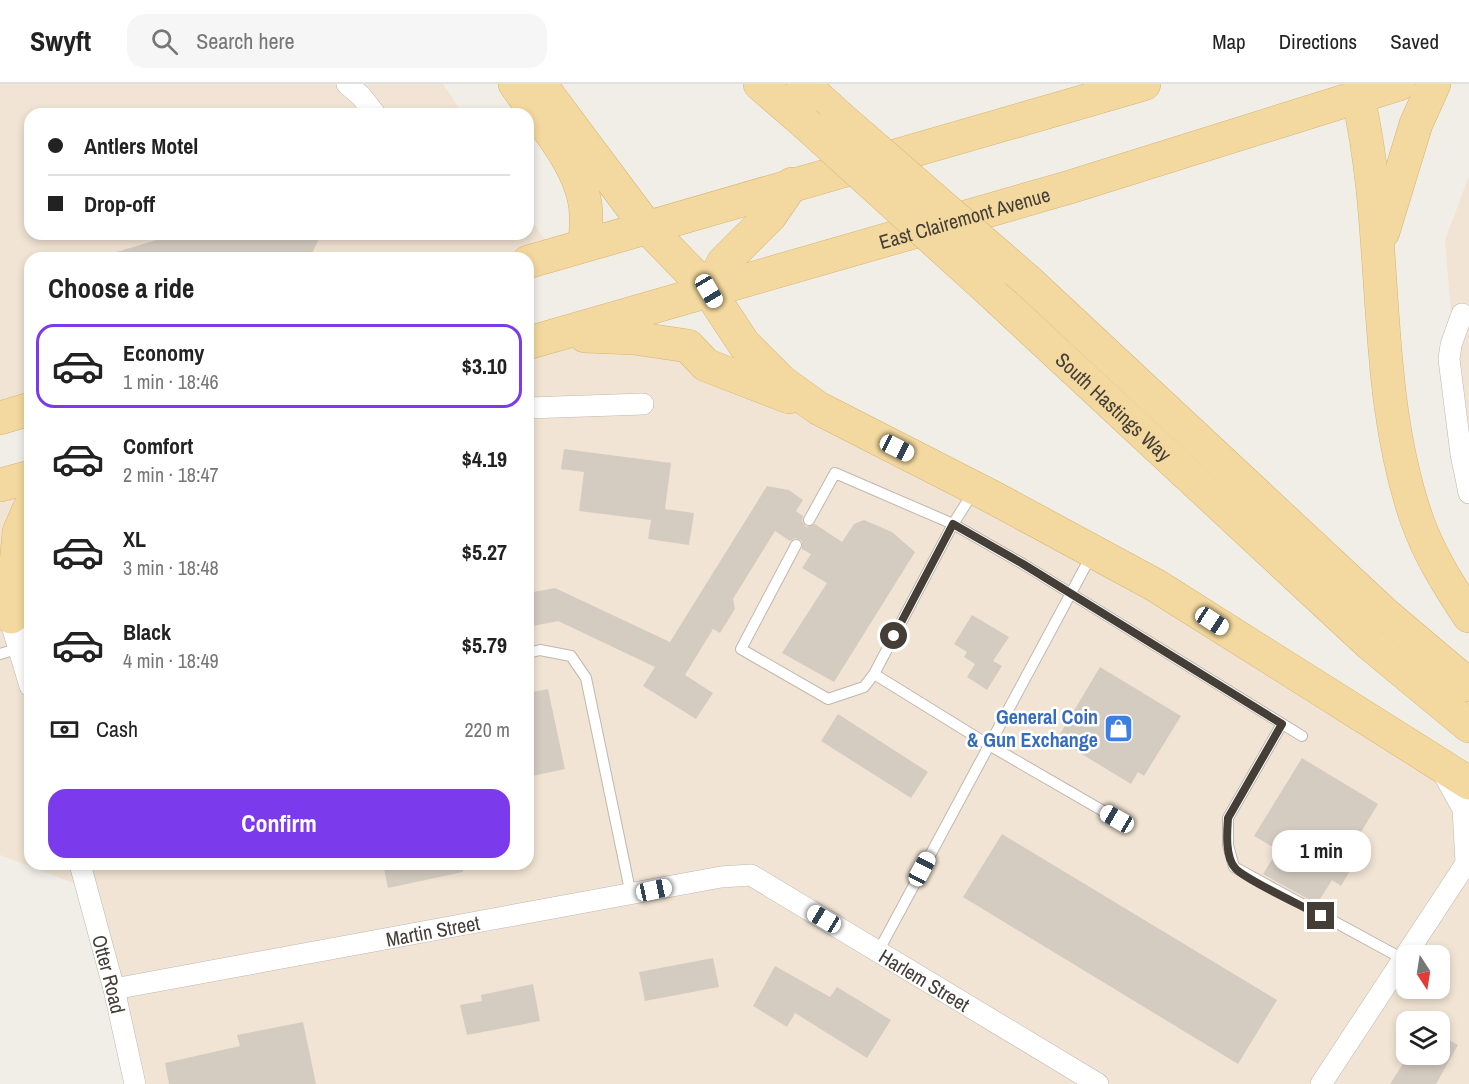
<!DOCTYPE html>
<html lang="en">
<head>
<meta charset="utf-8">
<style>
	:root { --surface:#fff; --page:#f6f6f6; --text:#222; --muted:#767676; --line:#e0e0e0; --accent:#7c3aed }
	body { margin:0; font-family:"Archivo Narrow",sans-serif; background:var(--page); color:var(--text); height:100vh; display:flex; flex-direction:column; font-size:22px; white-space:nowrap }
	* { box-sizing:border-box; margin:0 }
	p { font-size:20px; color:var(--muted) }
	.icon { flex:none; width:33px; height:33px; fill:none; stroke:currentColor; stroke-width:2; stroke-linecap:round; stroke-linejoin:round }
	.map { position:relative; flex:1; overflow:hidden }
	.sheet { position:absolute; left:24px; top:168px; width:510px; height:618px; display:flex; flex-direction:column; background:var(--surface); border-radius:18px; box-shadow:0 3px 9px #0003 }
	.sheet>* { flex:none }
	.guide { position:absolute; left:24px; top:24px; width:510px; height:132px; border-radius:18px; box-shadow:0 3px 9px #0003; display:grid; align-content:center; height:132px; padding:0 24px; background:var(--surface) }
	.needle { width:39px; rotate:168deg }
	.controls { position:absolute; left:1396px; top:861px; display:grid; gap:12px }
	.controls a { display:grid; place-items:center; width:54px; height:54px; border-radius:12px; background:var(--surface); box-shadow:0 3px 9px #0003; font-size:30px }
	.end { position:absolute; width:27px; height:27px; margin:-14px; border:8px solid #443e37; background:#fff; box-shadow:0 0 0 3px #fff }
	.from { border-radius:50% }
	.bubble { position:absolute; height:42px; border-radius:18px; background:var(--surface); box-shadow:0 3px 9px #0003; font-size:20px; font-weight:700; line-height:42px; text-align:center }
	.car { position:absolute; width:18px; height:36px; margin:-18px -9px; border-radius:8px; box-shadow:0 0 4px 2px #0007; background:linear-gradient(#fff 24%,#345 0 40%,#fff 0 76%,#345 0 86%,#fff 0) }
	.guide b { display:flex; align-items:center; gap:21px; height:57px; font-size:22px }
	.guide b+b { border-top:2px solid var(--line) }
	.guide i { width:15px; height:15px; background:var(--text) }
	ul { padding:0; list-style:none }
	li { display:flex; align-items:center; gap:18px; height:84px; margin:0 12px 9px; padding:0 12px; border:3px solid transparent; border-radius:18px }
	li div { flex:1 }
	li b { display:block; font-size:22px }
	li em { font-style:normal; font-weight:700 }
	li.active { border-color:var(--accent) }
	li>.icon { width:54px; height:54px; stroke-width:1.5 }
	h2 { padding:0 24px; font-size:27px; line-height:72px }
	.pay { display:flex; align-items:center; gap:15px; height:66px; padding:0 24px; font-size:22px }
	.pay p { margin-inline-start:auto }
	.primary-button { display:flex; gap:12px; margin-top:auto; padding:12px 24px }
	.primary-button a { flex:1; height:69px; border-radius:18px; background:var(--accent); color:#fff; font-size:24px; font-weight:700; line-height:69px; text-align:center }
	header { display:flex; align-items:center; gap:36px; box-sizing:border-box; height:84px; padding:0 30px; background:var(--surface); border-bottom:2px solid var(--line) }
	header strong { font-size:28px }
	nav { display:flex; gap:33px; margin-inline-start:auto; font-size:21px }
	.search { width:420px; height:54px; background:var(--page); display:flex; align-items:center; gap:15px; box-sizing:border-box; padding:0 21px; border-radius:18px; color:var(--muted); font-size:22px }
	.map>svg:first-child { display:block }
	.commercial { fill:#f1e4d4; fill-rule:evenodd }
	.building { fill:#d5ccc1 }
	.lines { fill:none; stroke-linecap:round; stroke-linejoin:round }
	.lane-casing { stroke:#bfb8ae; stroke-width:12 }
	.street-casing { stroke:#bfb8ae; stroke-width:22 }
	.primary-casing { stroke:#d6b571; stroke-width:34 }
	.lane { stroke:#fff; stroke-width:10 }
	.street { stroke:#fff; stroke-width:21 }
	.primary { stroke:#f3d99f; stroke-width:33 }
	.primary-bridge-casing { stroke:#d6b571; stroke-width:34; stroke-linecap:butt }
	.primary-bridge { stroke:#f3d99f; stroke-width:33 }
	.route { stroke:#443e37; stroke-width:8 }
	.labels { text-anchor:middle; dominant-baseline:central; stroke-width:5; stroke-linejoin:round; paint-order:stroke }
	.street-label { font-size:20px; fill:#443e37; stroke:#fff }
	.shop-label { font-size:20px; font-weight:bold; fill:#366cbe; stroke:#fff; text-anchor:end }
</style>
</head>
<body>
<header>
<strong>Swyft</strong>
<div class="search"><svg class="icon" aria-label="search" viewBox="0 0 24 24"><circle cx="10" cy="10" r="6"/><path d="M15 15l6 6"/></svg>Search here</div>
<nav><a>Map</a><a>Directions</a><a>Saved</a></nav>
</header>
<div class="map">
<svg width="1469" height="1000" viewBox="0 0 1469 1000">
	<rect width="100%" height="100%" fill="#f1eee7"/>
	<path class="commercial" d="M0,0h443l20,30h-433v120h498v-20l26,40 -26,4h-498v151l-30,9z
		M1469,92v289l-16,-129 -8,-96z
		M634,254l184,70 651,375v301h-1331l-54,-197 -84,-32v-370l30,-8v387h498v-521zM1407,872h33v32h-33zM1407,938h33v32h-33z"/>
	<path class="building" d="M177,150h144l-11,24h-197v-5z
		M564,365l107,14 -6,46 29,4 -5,32 -41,-6 3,-19 -72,-9 5,-39 -23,-3z
		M767,402l22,4 14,10 -7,11 7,5 -1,5 4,6 9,-3 27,18 12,-18 10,-4 28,12 23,20 -81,130 -52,-29 45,-70 -25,-15 9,-14 -9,-5v-8l-7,-3 -5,3 -15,-10 -42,68 2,10 -15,24 -7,-4 -28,46 28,18 -17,26 -53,-33 12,-19 -97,-46 -30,6v-34l27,-5 115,54z
		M972,531l37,22 -16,24 9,5 -15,24 -20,-13 8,-13 -11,-7 3,-5 -13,-8z
		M1100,583l81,49 -37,60 -6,-4 -7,12 -74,-45z
		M548,605l17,80 -37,8v-84z
		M838,630l90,58 -17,26 -90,-57z
		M1302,674l76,46 -23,38 9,5 -23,39 -9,-6 -15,24 -54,-30 15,-24 -24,-14z
		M1002,750l275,166 -39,64 -275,-167z
		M383,780h79l1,8 -75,16z
		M713,874l6,29 -74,14 -6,-29z
		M775,882l55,31 7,-10 54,33 -24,38 -72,-45 -8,14 -34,-21z
		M533,900l7,37 -73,14 -7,-30 22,-4 -1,-6z
		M303,938l13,62h-147l-4,-21 75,-17 -3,-11z
		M1440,951l18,10 -22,39h-46l18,-28 -3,-2 2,-4v4h33z"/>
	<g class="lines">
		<defs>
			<path id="lane" d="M974,407l-21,33 70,40 279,172
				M796,461l-55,104 87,50 36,-12 10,-13 79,-150 -118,-51 -26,47
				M528,569l12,-3 31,6 15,22 45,217
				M0,570l20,-6
				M874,590l115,71 128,74
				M1282,640l-54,94v27l6,22 169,92
				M878,868l214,-398"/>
			<g id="street">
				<path d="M347,0l14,12 14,18"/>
				<path d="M1462,230l-11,31 -2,14 12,95 8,39"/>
				<path d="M528,324l115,-4"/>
				<path d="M6,522l24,80"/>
				<path d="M1443,689l20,36 3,53"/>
				<path id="s1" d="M80,780l34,125 21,95"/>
				<path id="s2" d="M114,905l607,-112 30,-2 347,209"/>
				<path d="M1321,1000l148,-225"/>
			</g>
			<g id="primary">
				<path d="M515,0c24,35 63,76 70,119 2,13 1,28 0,41"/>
				<path d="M540,0l106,142 63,65 35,53 38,38 36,26 178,91 159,86 314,198"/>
				<path d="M760,0l45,39"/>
				<path d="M803,0l34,31"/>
				<path d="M1358,13c32,139 12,288 59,423 12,34 32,66 52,96"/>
				<path d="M1383,148l33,-108 18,-40"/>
				<path d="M528,178l616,-178"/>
				<path d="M1028,197l357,333 84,71"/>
				<path d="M709,207l14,-28 47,-47 22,-32"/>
				<path id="s3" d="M991,208l380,353 98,81"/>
				<path d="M585,252l49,2 54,8 18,19 83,32"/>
				<path id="s4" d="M528,259l542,-156 329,-103"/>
				<path d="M0,334l30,-9"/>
				<path d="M0,401l30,-8"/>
				<path d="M11,533l8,-85 11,-25"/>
			</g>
		</defs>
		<use href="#lane" class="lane-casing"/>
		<use href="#street" class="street-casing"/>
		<use href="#primary" class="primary-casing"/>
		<use href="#lane" class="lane"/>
		<use href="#street" class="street"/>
		<use href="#primary" class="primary"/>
		<defs>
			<path id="primary-bridge" d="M837,31l191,166
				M805,39l186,169"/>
		</defs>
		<use href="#primary-bridge" class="primary-bridge-casing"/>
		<use href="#primary-bridge" class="primary-bridge"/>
	</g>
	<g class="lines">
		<path class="route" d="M894,552l59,-112 70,40 259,160 -54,94c-1,14 -3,38 7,50 9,11 70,39 86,48"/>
	</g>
	<defs>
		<symbol id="shop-square" viewBox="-11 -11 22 22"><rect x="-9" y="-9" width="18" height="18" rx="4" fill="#3f7fe0" stroke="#fff"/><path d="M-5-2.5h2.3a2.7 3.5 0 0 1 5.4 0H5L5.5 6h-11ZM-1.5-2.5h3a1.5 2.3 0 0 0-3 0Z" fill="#fff"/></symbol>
	</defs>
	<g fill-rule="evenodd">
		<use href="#shop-square" x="1102" y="628" width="33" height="33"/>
	</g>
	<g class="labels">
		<g class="street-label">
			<text stroke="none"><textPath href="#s4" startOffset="454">East Clairemont Avenue</textPath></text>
			<text stroke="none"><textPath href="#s3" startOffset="168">South Hastings Way</textPath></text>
			<text stroke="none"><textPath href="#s2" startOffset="324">Martin Street</textPath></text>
			<text stroke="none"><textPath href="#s1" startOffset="114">Otter Road</textPath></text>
			<text stroke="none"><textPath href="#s2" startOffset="850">Harlem Street</textPath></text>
		</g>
		<g class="shop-label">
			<text x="1098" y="632">General Coin<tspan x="1098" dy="23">&amp; Gun Exchange</tspan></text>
		</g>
	</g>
</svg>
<div class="controls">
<a><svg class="needle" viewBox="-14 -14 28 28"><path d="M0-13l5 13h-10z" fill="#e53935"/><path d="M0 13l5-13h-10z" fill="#767676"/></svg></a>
<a><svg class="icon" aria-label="layers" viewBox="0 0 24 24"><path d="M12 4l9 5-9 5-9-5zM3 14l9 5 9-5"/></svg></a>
</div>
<i class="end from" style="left:894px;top:552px"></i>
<i class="end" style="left:1321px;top:832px"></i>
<div class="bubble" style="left:1272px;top:746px;width:99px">1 min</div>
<i class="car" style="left:709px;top:207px;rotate:149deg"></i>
<i class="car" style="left:897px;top:364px;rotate:117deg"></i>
<i class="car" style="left:1212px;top:537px;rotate:123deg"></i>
<i class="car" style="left:1117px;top:735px;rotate:300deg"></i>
<i class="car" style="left:922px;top:785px;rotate:28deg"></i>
<i class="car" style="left:654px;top:806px;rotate:78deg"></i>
<i class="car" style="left:824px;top:835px;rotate:301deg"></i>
<div class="guide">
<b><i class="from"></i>Antlers Motel</b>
<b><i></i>Drop-off</b>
</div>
<section class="sheet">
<h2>Choose a ride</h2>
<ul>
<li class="active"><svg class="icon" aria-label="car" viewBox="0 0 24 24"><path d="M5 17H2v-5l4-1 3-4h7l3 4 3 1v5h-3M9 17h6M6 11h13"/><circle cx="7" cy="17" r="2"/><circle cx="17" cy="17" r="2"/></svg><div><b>Economy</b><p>1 min · 18:46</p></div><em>$3.10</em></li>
<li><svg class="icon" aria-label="car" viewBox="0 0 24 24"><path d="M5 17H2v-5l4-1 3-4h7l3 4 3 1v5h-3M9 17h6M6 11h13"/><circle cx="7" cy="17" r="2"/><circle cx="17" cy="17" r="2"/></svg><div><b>Comfort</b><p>2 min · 18:47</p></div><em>$4.19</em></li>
<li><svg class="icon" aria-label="car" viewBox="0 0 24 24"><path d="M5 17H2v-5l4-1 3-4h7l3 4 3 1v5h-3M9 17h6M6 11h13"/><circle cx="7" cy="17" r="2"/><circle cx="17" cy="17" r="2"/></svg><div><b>XL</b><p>3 min · 18:48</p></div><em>$5.27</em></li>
<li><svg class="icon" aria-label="car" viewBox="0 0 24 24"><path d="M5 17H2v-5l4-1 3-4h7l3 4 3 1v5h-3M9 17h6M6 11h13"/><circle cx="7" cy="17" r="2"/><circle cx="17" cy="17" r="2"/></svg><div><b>Black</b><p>4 min · 18:49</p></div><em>$5.79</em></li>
</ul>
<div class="pay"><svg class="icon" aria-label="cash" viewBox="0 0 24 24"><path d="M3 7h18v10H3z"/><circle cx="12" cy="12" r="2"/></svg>Cash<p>220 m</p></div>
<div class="primary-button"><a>Confirm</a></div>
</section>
</div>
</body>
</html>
